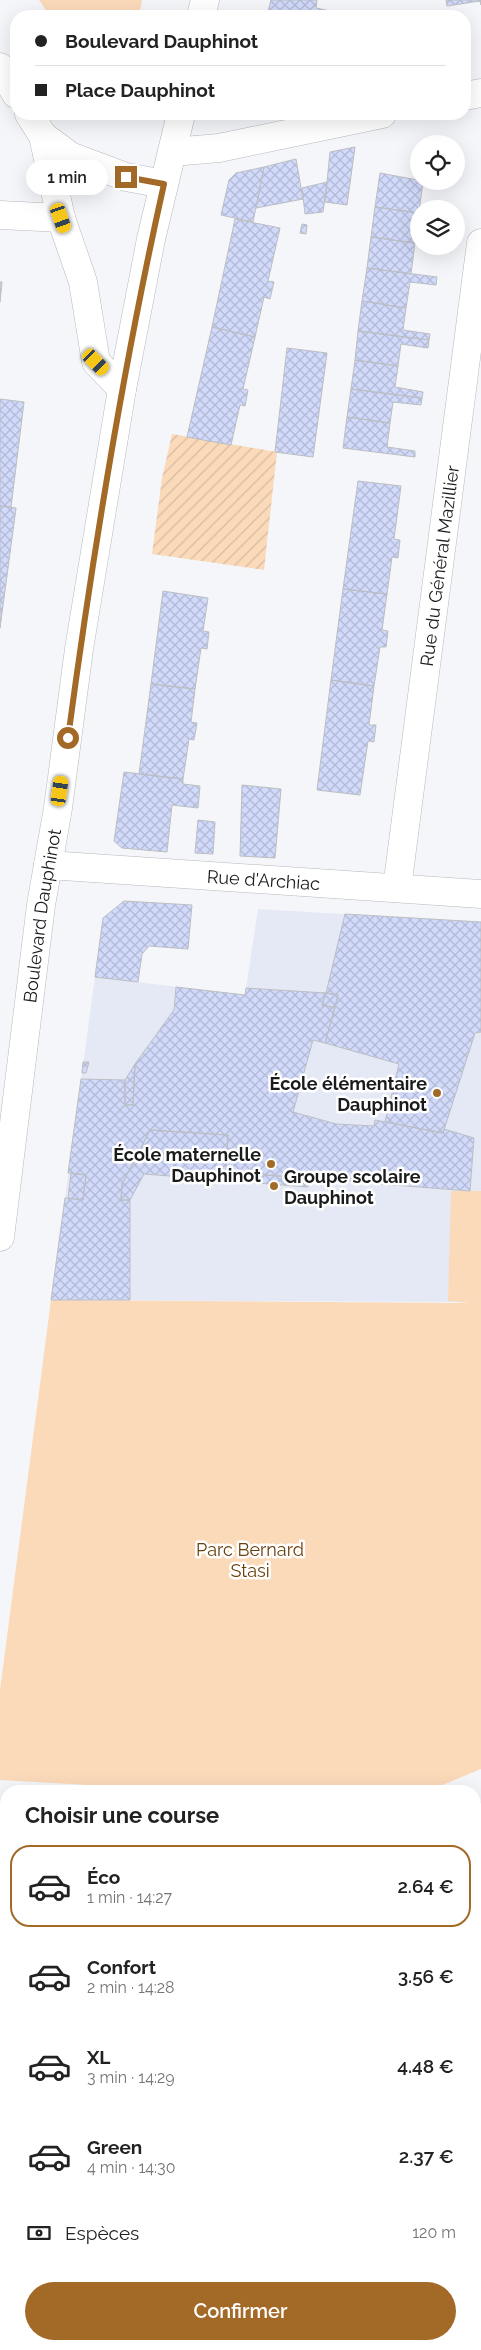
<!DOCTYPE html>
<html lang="fr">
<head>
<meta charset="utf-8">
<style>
	:root { --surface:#fff; --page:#f6f6f6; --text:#222; --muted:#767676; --line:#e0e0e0; --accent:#a26927 }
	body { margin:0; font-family:Raleway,sans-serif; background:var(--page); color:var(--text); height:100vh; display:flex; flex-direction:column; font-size:19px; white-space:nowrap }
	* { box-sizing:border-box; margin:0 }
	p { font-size:16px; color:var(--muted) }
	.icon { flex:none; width:28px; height:28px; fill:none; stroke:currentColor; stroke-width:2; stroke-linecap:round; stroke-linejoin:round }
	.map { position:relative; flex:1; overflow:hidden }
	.panel { position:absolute; left:0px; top:1785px; width:481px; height:565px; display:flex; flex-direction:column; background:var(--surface); border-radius:20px 20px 0 0; box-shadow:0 5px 20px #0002 }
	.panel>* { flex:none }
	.top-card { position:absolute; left:10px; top:10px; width:461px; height:110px; border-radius:20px; box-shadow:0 5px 20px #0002; display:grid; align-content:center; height:110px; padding:0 25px; background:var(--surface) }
	.controls { position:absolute; left:410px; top:135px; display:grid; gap:10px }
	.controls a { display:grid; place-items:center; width:55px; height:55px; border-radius:50%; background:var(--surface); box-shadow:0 5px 20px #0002; font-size:25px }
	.end { position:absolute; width:22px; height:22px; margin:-11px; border:6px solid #a26927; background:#fff; box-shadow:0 0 0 2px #fff }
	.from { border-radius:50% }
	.bubble { position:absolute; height:35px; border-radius:18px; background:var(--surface); box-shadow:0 5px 20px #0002; font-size:16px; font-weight:600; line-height:35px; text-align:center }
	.car { position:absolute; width:15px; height:30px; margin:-15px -8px; border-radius:6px; box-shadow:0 0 4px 1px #0007; background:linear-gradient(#f5c518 24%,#345 0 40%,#f5c518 0 76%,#345 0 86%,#f5c518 0) }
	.top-card b { display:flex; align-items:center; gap:18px; height:48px; font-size:19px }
	.top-card b+b { border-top:1px solid var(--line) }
	.top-card i { width:12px; height:12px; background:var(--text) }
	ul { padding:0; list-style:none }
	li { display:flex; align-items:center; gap:15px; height:82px; margin:0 10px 8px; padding:0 15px; border:2px solid transparent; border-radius:20px }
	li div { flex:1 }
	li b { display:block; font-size:19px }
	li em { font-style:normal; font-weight:600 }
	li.active { border-color:var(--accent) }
	li>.icon { width:45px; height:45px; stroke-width:1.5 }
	h2 { padding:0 25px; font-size:22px; line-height:60px }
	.pay { display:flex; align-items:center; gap:12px; height:55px; padding:0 25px; font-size:19px }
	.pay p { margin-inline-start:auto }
	.action { display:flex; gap:10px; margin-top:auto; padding:10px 25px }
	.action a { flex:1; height:58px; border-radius:30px; background:var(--accent); color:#fff; font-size:20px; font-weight:600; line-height:58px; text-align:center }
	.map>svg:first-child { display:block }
	.built { fill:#e5e9f5 }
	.park { fill:#fbdaba }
	.garden { fill:url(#garden-furrows) }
	.building { fill:url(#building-cross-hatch); stroke:#bcbec2 }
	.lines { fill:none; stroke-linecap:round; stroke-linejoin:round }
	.minor-casing { stroke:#b8b9bd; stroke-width:29 }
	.major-casing { stroke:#b8b9bd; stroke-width:29 }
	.minor { stroke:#fff; stroke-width:28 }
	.major { stroke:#fff; stroke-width:28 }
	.route { stroke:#a26927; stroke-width:6 }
	.poi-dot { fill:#a26927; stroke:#fff; stroke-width:2 }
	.labels { text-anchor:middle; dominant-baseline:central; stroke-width:5; stroke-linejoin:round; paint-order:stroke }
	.street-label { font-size:18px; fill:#1a1b1c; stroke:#fff }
	.poi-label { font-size:18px; font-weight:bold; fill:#1a1b1c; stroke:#fff; text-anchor:end }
	.park-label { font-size:18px; fill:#693f0b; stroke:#fff }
</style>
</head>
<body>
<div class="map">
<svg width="481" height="2350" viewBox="0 0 481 2350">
	<defs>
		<pattern id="garden-furrows" width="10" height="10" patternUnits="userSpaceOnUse" patternTransform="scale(1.25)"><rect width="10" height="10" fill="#fbdaba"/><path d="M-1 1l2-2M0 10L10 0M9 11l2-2" fill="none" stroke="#d7ba9f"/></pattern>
		<pattern id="building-cross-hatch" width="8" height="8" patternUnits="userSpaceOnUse" patternTransform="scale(1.25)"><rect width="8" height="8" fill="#d1dafa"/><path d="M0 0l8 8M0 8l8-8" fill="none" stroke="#b3bad6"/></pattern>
	</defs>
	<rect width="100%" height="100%" fill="#f4f6fa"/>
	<path class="built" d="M258,909l223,13v380l-430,-2 44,-323 150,18z"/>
	<path class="park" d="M39,0h103l-3,16h-89z
		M451,1191h30v578l-53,22h-234l-194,-11v-90l51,-390 419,3 -22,-2z"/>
	<path class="garden" d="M172,434l105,18 -13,118 -112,-16 10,-76z"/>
	<path class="building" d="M271,0h46l-1,8 14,3 -1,5h-62z
		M446,0h35v5l-1,-4 -33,5z
		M355,147l-8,58 -22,-3 5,-50z
		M296,159l7,40 -47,9 8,-41z
		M264,167l-11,55 -32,-7 8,-35 7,-7z
		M380,173l43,8 -4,32 -44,-6z
		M327,182l-4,30 -18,2 -3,-26z
		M375,207l44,6 -4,30 -44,-6z
		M235,219l45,9 -12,53 6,1 -4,17 -6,-2 -9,40 -43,-10z
		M302,224l5,1 -1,9 -6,-1z
		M371,237l44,6 -4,31 -44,-6z
		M367,268l70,9 -1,8 -26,-3 -4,26 -44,-7z
		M0,282h2l-2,20z
		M362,301l44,7 -3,22 27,4 -1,6 -71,-9z
		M212,327l43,10 -12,52 5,1 -3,16 -5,-1 -9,40 -44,-8z
		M358,331l71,9 -1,8 -27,-4 -3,22 -43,-6z
		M287,348l40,5 -14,104 -38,-5z
		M355,360l43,6 -3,21 28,5 -1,6 -71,-9z
		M351,389l71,9 -1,7 -28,-3 -3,21 -43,-6z
		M0,399l24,3 -13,105 -11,-1z
		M347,417l43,6 -3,24 28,4v6l-72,-9z
		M358,481l43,5 -7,53 6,1 -2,18 -6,-1 -5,37 -44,-5z
		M0,506l16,2 -16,120z
		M343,589l44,5 -5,36 6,1 -2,16h-6l-6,39 -43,-6z
		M163,591l45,7 -5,33 6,1 -2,17 -6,-1 -6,41 -44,-5z
		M331,680l43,6 -5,39h7l-2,17 -6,-1 -8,54 -43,-5z
		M151,684l44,5 -4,33 6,1 -3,17 -5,-1 -6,40 -44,-5z
		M124,772l59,7v5l17,2 -2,22 -26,-3 -5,47 -45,-4 -8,-7z
		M242,785l39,4 -6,69 -35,-2z
		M198,820l17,2 -2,32 -18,-1z
		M124,901l68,4 -4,44 -39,-3 -7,8 -4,28 -43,-5 8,-59z
		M345,914l136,8v110l-6,1 -32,100 -58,-11 14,-58 -74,-21 13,-48 -12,-2z
		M176,987l69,8 1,-7 80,5 -4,12 13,3 -10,35 -12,-3 -20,72 43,12 38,2 1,-6 68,13 1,-4 30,9 -4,53 -244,-19 2,-37 -78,-5 -28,54 -1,16h9v100h-79l14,-102 18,2 3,-25 -18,-2 13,-94 44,1v25h8l2,-41 39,-54z
		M326,993l12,2 -3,13 -13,-3z
		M83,1062h6l-3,11h-4z
		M135,1064l-2,41h-8v-25z
		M150,1130l78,5 -2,37 82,6v9l-164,-13 -14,26h-9l1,-16z
		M71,1173l15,2 -3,25 -15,-2z
		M0,1947l6,1v147l-6,-2z
		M477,2172l4,1v43l-6,-2z
		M475,2324l6,2v24h-15l1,-6h8z
		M336,2344h23l-1,6 -23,-2z
		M381,2344h39l-1,6h-13z"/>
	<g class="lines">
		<defs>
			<g id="minor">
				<path d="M0,67l16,27"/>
				<path d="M465,96l16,-3"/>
				<path d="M29,114l14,22 18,82 22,64 13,80 26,27"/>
				<path d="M43,136l27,20 56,21 38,7"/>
				<path d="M172,152l47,-4 163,-34"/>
				<path d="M0,215l61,3"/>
				<path id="s1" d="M48,865l433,29"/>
				<path id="s2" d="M397,888l84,-645"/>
				<path d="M475,1826l6,-9"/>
				<path d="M0,1829h6"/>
				<path d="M475,1858h6"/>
				<path d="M475,1929h6"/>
				<path d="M475,2273l6,1"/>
				<path d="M443,2350v-6"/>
			</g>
			<g id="major">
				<path d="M201,16l4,-16"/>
				<path id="s3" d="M0,1237l41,-332 17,-97 21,-159 43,-260 29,-150 30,-125"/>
			</g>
		</defs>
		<use href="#minor" class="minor-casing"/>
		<use href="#major" class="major-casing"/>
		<use href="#minor" class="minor"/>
		<use href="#major" class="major"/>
	</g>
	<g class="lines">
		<path class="route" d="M68,738c25,-186 55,-371 96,-554l-38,-7"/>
	</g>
	<g class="poi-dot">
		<circle cx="437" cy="1093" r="5"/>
		<circle cx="271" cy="1164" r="5"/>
		<circle cx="274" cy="1186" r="5"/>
	</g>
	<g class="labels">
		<g class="street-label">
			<text stroke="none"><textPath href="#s2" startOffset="325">Rue du Général Mazillier</textPath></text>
			<text stroke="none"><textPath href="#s1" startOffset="216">Rue d'Archiac</textPath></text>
			<text stroke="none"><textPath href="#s3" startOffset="324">Boulevard Dauphinot</textPath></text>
		</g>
		<g class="poi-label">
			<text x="427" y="1083">École élémentaire<tspan x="427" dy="21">Dauphinot</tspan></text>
			<text x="261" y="1154">École maternelle<tspan x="261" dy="21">Dauphinot</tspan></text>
			<text x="284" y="1176" text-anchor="start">Groupe scolaire<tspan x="284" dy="21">Dauphinot</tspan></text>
		</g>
		<g class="park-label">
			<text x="250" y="1549">Parc Bernard<tspan x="250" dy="21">Stasi</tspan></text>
		</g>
	</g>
</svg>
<div class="controls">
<a><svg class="icon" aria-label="locate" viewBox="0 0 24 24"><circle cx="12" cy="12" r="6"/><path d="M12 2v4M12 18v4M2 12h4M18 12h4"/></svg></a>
<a><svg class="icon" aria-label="layers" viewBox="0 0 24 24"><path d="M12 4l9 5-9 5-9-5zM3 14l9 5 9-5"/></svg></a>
</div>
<i class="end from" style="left:68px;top:738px"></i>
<i class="end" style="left:126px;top:177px"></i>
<div class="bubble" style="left:26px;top:160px;width:82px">1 min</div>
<i class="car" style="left:61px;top:218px;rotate:161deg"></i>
<i class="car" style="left:96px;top:362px;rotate:135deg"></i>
<i class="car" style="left:60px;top:791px;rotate:8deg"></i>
<div class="top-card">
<b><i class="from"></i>Boulevard Dauphinot</b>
<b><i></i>Place Dauphinot</b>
</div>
<section class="panel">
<h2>Choisir une course</h2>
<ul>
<li class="active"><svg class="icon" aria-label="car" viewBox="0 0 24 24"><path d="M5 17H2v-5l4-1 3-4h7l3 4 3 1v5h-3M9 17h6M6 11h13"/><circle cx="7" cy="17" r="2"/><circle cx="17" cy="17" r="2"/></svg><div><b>Éco</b><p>1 min · 14:27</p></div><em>2.64 €</em></li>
<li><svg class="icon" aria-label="car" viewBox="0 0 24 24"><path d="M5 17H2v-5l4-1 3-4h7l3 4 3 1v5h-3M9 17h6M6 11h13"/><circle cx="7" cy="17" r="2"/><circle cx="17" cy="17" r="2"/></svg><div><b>Confort</b><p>2 min · 14:28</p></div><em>3.56 €</em></li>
<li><svg class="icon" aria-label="car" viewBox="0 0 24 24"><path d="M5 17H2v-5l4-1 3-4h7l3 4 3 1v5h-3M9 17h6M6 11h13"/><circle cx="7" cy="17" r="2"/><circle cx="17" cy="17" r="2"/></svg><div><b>XL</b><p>3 min · 14:29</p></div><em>4.48 €</em></li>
<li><svg class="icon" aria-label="car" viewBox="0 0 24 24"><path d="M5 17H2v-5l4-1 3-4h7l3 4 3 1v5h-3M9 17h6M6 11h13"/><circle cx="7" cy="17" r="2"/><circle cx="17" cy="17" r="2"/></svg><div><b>Green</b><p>4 min · 14:30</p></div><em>2.37 €</em></li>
</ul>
<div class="pay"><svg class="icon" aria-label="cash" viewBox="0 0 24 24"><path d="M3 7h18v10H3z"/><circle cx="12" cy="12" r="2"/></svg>Espèces<p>120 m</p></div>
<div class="action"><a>Confirmer</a></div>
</section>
</div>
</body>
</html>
